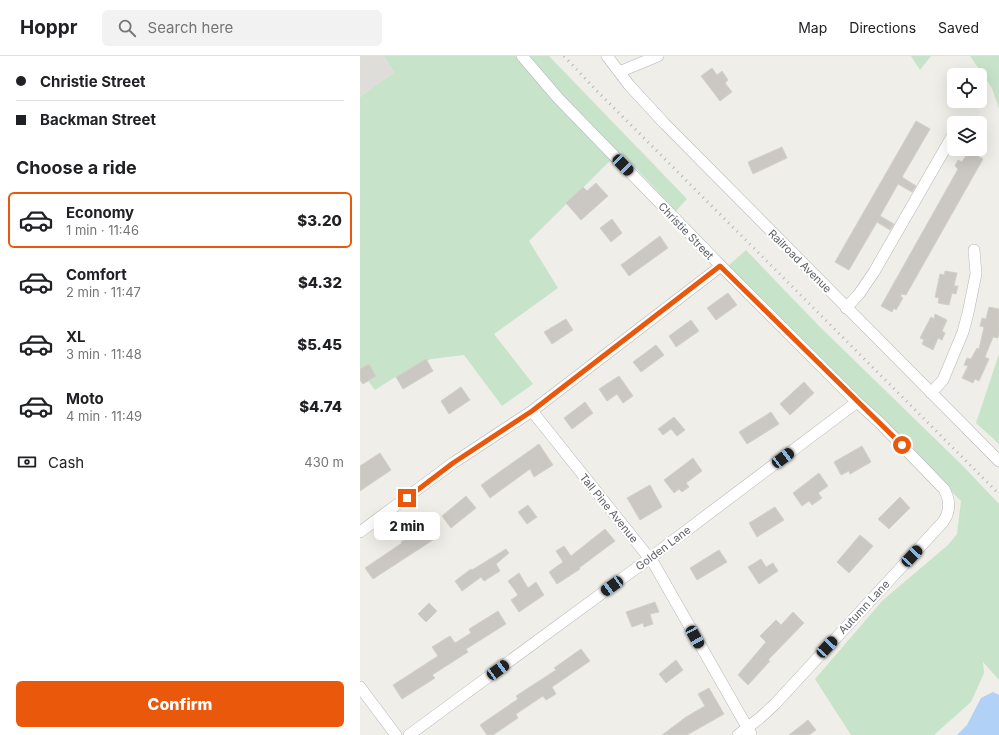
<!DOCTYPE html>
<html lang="en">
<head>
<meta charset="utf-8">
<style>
	:root { --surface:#fff; --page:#f2f2f2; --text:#202124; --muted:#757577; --line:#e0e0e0; --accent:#ea580c }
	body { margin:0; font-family:Inter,sans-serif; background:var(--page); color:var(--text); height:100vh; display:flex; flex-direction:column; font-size:15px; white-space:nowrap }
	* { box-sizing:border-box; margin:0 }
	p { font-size:13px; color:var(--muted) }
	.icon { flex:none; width:22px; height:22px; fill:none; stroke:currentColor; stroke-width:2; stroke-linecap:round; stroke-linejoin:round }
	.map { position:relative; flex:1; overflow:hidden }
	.sheet { display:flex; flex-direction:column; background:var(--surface); width:360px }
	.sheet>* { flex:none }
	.banner { display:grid; align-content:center; height:88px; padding:0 16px; background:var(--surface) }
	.controls { position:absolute; left:587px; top:12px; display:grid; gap:8px }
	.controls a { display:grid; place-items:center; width:40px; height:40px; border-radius:6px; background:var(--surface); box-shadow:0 4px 16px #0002; font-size:20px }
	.end { position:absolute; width:18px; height:18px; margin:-9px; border:5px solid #ea580c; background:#fff; box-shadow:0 0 0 2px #fff }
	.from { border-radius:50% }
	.bubble { position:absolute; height:28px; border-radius:6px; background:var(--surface); box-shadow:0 4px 16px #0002; font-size:13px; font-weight:800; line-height:28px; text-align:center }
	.car { position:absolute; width:12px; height:24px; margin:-12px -6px; border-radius:5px; box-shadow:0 0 3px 1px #0007; background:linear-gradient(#222 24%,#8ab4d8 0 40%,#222 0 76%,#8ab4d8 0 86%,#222 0) }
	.banner b { display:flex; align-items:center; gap:14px; height:38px; font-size:15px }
	.banner b+b { border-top:1px solid var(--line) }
	.banner i { width:10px; height:10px; background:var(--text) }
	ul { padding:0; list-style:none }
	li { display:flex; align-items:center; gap:12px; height:56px; margin:0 8px 6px; padding:0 8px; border:2px solid transparent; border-radius:6px }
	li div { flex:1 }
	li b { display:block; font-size:15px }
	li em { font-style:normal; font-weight:800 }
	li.on { border-color:var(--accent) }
	li>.icon { width:36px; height:36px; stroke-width:1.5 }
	h2 { padding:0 16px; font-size:18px; line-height:48px }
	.pay { display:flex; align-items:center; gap:10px; height:44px; padding:0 16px; font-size:15px }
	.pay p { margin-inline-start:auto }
	.cta { display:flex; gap:8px; margin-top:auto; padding:8px 16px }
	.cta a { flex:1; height:46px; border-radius:6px; background:var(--accent); color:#fff; font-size:16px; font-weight:800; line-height:46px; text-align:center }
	header { display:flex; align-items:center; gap:24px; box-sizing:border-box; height:56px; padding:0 20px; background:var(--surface); border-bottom:1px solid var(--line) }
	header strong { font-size:19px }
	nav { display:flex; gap:22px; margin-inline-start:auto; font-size:14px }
	.search { width:280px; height:36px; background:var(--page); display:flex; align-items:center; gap:10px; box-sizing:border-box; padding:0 14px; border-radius:6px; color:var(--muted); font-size:15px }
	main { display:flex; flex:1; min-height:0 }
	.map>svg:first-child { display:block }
	.industrial { fill:#deddd9 }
	.green { fill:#c7e4ca }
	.water { fill:#b1d1f6 }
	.building { fill:#cbc8c4; stroke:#d3d1c6 }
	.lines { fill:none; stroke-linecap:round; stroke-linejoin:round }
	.minor-casing { stroke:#b4b6ba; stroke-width:12 }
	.minor { stroke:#fff; stroke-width:11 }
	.rail { stroke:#b5b5b6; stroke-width:3; stroke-dasharray:1 5; stroke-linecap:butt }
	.route { stroke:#ea580c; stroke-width:5 }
	.labels { text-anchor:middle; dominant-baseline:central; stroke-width:4; stroke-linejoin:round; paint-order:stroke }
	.street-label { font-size:11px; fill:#5f6166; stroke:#fff }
</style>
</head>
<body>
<header>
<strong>Hoppr</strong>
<div class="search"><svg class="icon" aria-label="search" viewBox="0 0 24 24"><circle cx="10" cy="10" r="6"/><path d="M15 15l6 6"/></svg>Search here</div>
<nav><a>Map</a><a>Directions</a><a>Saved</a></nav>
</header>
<main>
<section class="sheet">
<div class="banner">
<b><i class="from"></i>Christie Street</b>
<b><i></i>Backman Street</b>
</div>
<h2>Choose a ride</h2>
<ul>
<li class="on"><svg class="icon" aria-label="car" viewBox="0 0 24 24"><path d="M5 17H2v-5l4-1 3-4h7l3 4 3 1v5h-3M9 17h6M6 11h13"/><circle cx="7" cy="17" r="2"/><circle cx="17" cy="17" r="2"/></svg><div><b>Economy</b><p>1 min · 11:46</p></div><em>$3.20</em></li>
<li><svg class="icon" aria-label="car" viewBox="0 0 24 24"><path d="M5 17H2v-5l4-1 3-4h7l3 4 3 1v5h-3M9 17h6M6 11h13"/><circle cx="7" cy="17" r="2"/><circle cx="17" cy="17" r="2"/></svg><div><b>Comfort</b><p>2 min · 11:47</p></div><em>$4.32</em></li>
<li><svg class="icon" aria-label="car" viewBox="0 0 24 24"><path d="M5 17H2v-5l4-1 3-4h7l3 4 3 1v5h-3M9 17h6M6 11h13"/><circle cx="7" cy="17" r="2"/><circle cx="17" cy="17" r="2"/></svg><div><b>XL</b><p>3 min · 11:48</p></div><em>$5.45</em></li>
<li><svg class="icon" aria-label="car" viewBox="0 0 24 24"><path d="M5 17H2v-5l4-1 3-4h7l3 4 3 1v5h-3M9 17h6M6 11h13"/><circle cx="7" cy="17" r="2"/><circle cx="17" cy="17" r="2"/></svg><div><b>Moto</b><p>4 min · 11:49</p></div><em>$4.74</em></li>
</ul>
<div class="pay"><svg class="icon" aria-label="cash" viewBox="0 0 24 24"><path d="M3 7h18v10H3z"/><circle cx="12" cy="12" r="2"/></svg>Cash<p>430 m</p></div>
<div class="cta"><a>Confirm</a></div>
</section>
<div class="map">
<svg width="639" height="679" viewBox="0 0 639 679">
	<rect width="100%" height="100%" fill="#efeee8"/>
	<path class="industrial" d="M0,0h24l10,16 -34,25z"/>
	<path class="green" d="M24,0h165l138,143 -11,12 -56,-60 -91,90 29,47 -64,46 39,50 -31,22 -38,-51 -33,4 -31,15 -25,16 -15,-20v-273l34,-25z
		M551,0h20l-11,14z
		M610,0h29v53l-7,-21z
		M386,194l73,76 144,140 36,38v176l-16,-18 1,11 -13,29 -37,33h-83l-36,-56 68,-79 65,-55 9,-11 4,-33 -233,-235z
		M639,298v90l-23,-21z"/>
	<path class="water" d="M633,636l6,3v40h-42l10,-10 14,-27z"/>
	<path class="building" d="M352,12l5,7 5,-4 6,9 -3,3 7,9 -12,9 -19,-25z
		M556,65l14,8 -28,48 14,9 -4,6 -14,-8 -18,32 14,8 -4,6 -13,-8 -28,48 -14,-8z
		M422,91l5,11 -34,16 -5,-12z
		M609,95l14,8 -77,136 -5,-1v3l2,1 -7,12 -2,-2 -2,4 -11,-6 77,-137 -3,-3 3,-6 4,2z
		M236,127l12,13 -27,24 -15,-17 17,-16 4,4z
		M252,163l10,14 -11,9 -11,-14z
		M300,180l8,12 -39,28 -8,-11z
		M585,215l12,2 -3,13h4l-2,8 -4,-1 -3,12 -11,-2 1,-5 -4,-1 5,-23 4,1z
		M368,237l9,12 -21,15 -9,-12z
		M629,251l10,2v24l-1,5 -5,-1 -8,20 4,2 -10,22 -4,-2 -2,4 -11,-5 6,-12 -4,-1 3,-7 4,1 6,-11 2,1 5,-22 -4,-1 2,-8 4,1z
		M575,258l12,6 -5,11 3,2 -3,7 -4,-2 -5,12 -11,-6 2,-4 -4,-2 11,-21 3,2z
		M206,263l7,11 -21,14 -8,-12z
		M331,264l8,11 -23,16 -7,-11z
		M296,289l8,10 -23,17 -8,-10z
		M66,303l7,12 -30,18 -7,-12z
		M9,308l7,12 -13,8 -3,-4v-11z
		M259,320l14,20 -10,7 -6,-9 -10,7 -8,-12z
		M444,326l10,11 -24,22 -10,-11z
		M101,331l9,13 -21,14 -8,-13z
		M225,346l8,11 -21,16 -8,-11z
		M411,356l8,12 -32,20 -8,-12z
		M314,361l11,13 -8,6 -6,-7 -8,6 -5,-6z
		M179,388l14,21 -19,12 -4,-8 -40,29 -9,-13z
		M502,390l9,16 -21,12 -1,-3 -8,4 -7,-13z
		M20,397l11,17 -31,21v-25z
		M333,402l9,13 -16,12 3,4 -7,5 -3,-3 -5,4 -10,-13z
		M459,417l9,13 -10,7 4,5 -10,7 -3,-4 -7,5 -9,-13z
		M290,429l12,22 -22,13 -13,-22z
		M106,440l10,12 -25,20 -9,-12z
		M540,441l10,11 -21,21 -11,-10z
		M168,449l9,12 -10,7 -9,-12z
		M415,451l9,13 -27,17 -8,-14z
		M68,469l8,13 -63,41 -8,-11 37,-25 -1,-1z
		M245,473l10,12 -36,27 1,1 -23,15 -8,-12 14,-10 -7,-11 8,-5 7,10z
		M500,479l13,11 -24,27 -12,-11z
		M146,493l3,4 -13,11 4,7 -16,10 -3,-4 -19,14 -7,-10 16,-12 1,1z
		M359,494l8,12 -30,18 -7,-12z
		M401,503l5,8 7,-4 5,8 -19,13 -11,-17z
		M159,517l9,15 8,-6 8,13 -25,17 -8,-12 7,-5 -10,-14z
		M295,546l4,10 -9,2 3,10 -9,3 -1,-4 -11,4 -6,-15z
		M69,547l8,8 -11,11 -8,-8z
		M138,555l8,13 -40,25 2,3 -36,23 3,3 -33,21 -9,-14 45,-29 -6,-9 18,-11 5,7 16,-10 -2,-4z
		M433,556l11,11 -36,37 2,1 -22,24 -10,-10 28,-33 -6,-6 16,-16 5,5z
		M221,593l9,12 -38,26 4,7 -10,6 -3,-4 -27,18 2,4 -25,17h-6l-7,-10 38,-26 -2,-3 40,-26 -2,-2z
		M316,604l7,10 -17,13 -7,-9z
		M349,632l15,26 -37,21h-25l24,-18 19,-11 -7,-12z
		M448,664l8,10 -7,5h-20z"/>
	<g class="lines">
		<defs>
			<path id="minor" d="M162,0l36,42 163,168 136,136 23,21 64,66c6,11 7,22 -1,33l-168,182 -14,13 -23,18
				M247,0l22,29 36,39 334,337
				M259,16l39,-16
				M486,252l13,-14 15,-22 80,-139
				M571,337l12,-13 20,-48 5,-19 8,-39 -2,-24
				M172,355l122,153 97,170
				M0,476l93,-69 79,-52 189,-145
				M0,631l36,48
				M49,679l241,-177 207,-156"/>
		</defs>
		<use href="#minor" class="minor-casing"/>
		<use href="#minor" class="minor"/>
		<path class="rail" d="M204,0l32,34 403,404"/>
	</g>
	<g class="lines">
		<path class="route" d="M47,442l46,-35 79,-52 188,-145 182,179"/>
	</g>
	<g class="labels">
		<g class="street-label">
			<text transform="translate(326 175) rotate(46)">Christie Street</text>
			<text transform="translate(440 205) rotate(45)">Railroad Avenue</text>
			<text transform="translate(249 452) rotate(51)">Tall Pine Avenue</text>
			<text transform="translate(303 492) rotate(-37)">Golden Lane</text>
			<text transform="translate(504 551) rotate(-47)">Autumn Lane</text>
		</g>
	</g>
</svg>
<div class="controls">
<a><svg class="icon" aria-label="locate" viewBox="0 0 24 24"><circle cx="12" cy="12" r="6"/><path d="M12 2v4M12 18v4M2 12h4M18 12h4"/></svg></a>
<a><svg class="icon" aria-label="layers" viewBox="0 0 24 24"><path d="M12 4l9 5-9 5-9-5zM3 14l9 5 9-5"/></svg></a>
</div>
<i class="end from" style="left:542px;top:389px"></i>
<i class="end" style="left:47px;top:442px"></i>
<div class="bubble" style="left:14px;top:456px;width:66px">2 min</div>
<i class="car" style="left:263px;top:109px;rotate:136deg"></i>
<i class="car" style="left:423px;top:402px;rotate:53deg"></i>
<i class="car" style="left:552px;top:500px;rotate:43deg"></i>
<i class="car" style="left:252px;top:530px;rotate:234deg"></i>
<i class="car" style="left:335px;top:581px;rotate:151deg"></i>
<i class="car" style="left:467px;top:591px;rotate:43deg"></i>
<i class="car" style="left:138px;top:614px;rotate:54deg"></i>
</div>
</main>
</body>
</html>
